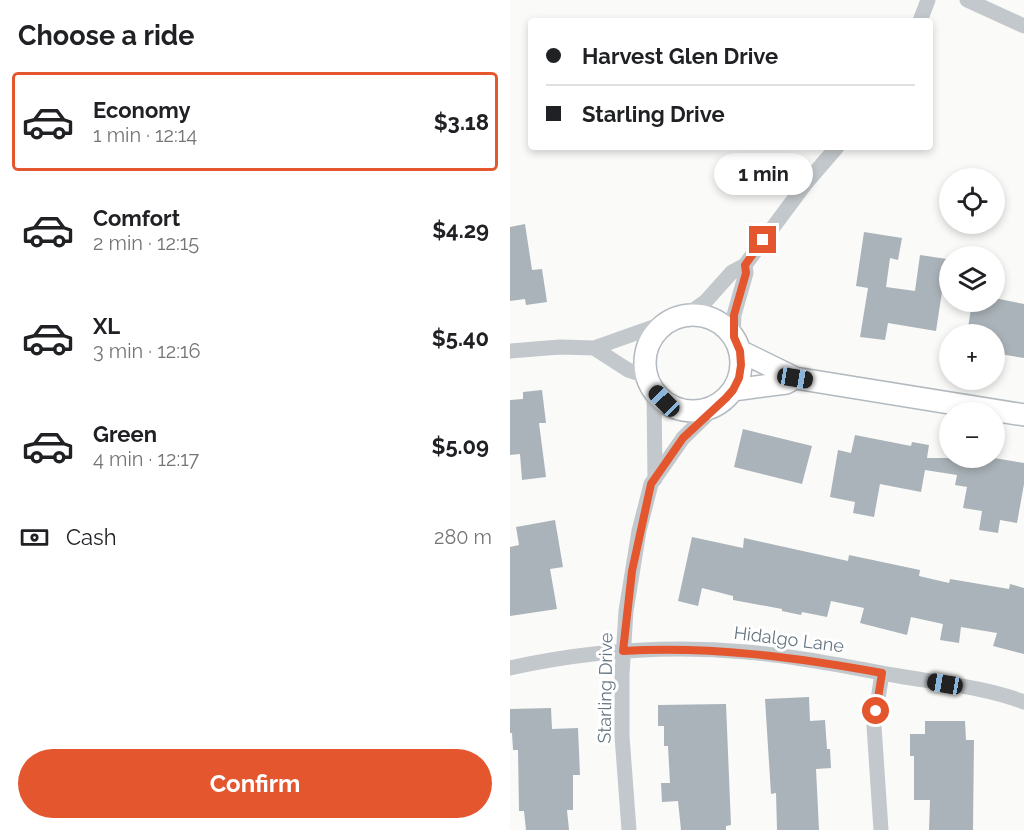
<!DOCTYPE html>
<html lang="en">
<head>
<meta charset="utf-8">
<style>
	:root { --surface:#fff; --page:#f2f2f2; --text:#202124; --muted:#757577; --line:#e0e0e0; --accent:#e4572e }
	body { margin:0; font-family:Raleway,sans-serif; background:var(--page); color:var(--text); height:100vh; display:flex; flex-direction:column; font-size:22px; white-space:nowrap }
	* { box-sizing:border-box; margin:0 }
	p { font-size:20px; color:var(--muted) }
	.icon { flex:none; width:33px; height:33px; fill:none; stroke:currentColor; stroke-width:2; stroke-linecap:round; stroke-linejoin:round }
	.map { position:relative; flex:1; overflow:hidden }
	.drawer { display:flex; flex-direction:column; background:var(--surface); width:510px }
	.drawer>* { flex:none }
	.hud { position:absolute; left:18px; top:18px; width:405px; height:132px; border-radius:6px; box-shadow:0 3px 9px #0003; display:grid; align-content:center; height:132px; padding:0 18px; background:var(--surface) }
	.buttons { position:absolute; left:429px; top:168px; display:grid; gap:12px }
	.buttons a { display:grid; place-items:center; width:66px; height:66px; border-radius:50%; background:var(--surface); box-shadow:0 3px 9px #0003; font-size:30px }
	.end { position:absolute; width:27px; height:27px; margin:-14px; border:8px solid #e4572e; background:#fff; box-shadow:0 0 0 3px #fff }
	.from { border-radius:50% }
	.bubble { position:absolute; height:42px; border-radius:21px; background:var(--surface); box-shadow:0 3px 9px #0003; font-size:20px; font-weight:700; line-height:42px; text-align:center }
	.car { position:absolute; width:18px; height:36px; margin:-18px -9px; border-radius:8px; box-shadow:0 0 4px 2px #0007; background:linear-gradient(#222 24%,#8ab4d8 0 40%,#222 0 76%,#8ab4d8 0 86%,#222 0) }
	.hud b { display:flex; align-items:center; gap:21px; height:57px; font-size:22px }
	.hud b+b { border-top:2px solid var(--line) }
	.hud i { width:15px; height:15px; background:var(--text) }
	ul { padding:0; list-style:none }
	li { display:flex; align-items:center; gap:18px; height:99px; margin:0 12px 9px; padding:0 6px; border:3px solid transparent; border-radius:6px }
	li div { flex:1 }
	li b { display:block; font-size:22px }
	li em { font-style:normal; font-weight:700 }
	li.current { border-color:var(--accent) }
	li>.icon { width:54px; height:54px; stroke-width:1.5 }
	h2 { padding:0 18px; font-size:27px; line-height:72px }
	.pay { display:flex; align-items:center; gap:15px; height:66px; padding:0 18px; font-size:22px }
	.pay p { margin-inline-start:auto }
	.button { display:flex; gap:12px; margin-top:auto; padding:12px 18px }
	.button a { flex:1; height:69px; border-radius:36px; background:var(--accent); color:#fff; font-size:24px; font-weight:700; line-height:69px; text-align:center }
	main { display:flex; flex:1; min-height:0 }
	.map>svg:first-child { display:block }
	.building { fill:#aab3b9 }
	.lines { fill:none; stroke-linecap:round; stroke-linejoin:round }
	.secondary-casing { stroke:#b3babf; stroke-width:24 }
	.street { stroke:#c3c8cc; stroke-width:15 }
	.secondary { stroke:#fff; stroke-width:21 }
	.route { stroke:#e4572e; stroke-width:8 }
	.labels { text-anchor:middle; dominant-baseline:central; stroke-width:6; stroke-linejoin:round; paint-order:stroke }
	.street-label { font-size:18px; fill:#657683; stroke:#fff }
</style>
</head>
<body>
<main>
<section class="drawer">
<h2>Choose a ride</h2>
<ul>
<li class="current"><svg class="icon" aria-label="car" viewBox="0 0 24 24"><path d="M5 17H2v-5l4-1 3-4h7l3 4 3 1v5h-3M9 17h6M6 11h13"/><circle cx="7" cy="17" r="2"/><circle cx="17" cy="17" r="2"/></svg><div><b>Economy</b><p>1 min · 12:14</p></div><em>$3.18</em></li>
<li><svg class="icon" aria-label="car" viewBox="0 0 24 24"><path d="M5 17H2v-5l4-1 3-4h7l3 4 3 1v5h-3M9 17h6M6 11h13"/><circle cx="7" cy="17" r="2"/><circle cx="17" cy="17" r="2"/></svg><div><b>Comfort</b><p>2 min · 12:15</p></div><em>$4.29</em></li>
<li><svg class="icon" aria-label="car" viewBox="0 0 24 24"><path d="M5 17H2v-5l4-1 3-4h7l3 4 3 1v5h-3M9 17h6M6 11h13"/><circle cx="7" cy="17" r="2"/><circle cx="17" cy="17" r="2"/></svg><div><b>XL</b><p>3 min · 12:16</p></div><em>$5.40</em></li>
<li><svg class="icon" aria-label="car" viewBox="0 0 24 24"><path d="M5 17H2v-5l4-1 3-4h7l3 4 3 1v5h-3M9 17h6M6 11h13"/><circle cx="7" cy="17" r="2"/><circle cx="17" cy="17" r="2"/></svg><div><b>Green</b><p>4 min · 12:17</p></div><em>$5.09</em></li>
</ul>
<div class="pay"><svg class="icon" aria-label="cash" viewBox="0 0 24 24"><path d="M3 7h18v10H3z"/><circle cx="12" cy="12" r="2"/></svg>Cash<p>280 m</p></div>
<div class="button"><a>Confirm</a></div>
</section>
<div class="map">
<svg width="514" height="830" viewBox="0 0 514 830">
	<rect width="100%" height="100%" fill="#fafaf8"/>
	<path class="building" d="M15,224l7,46 10,-1 5,33 -21,3 -1,-6 -15,2v-74z
		M354,232l38,6 -4,22 -8,-2 -4,29 29,4 5,-36 27,4 -11,72 -48,-8 -3,17 -25,-3 8,-49 -12,-2z
		M484,298l30,6v54l-30,-5v-19h-27l5,-32h22z
		M32,390l4,33h-7l7,54 -24,3 -2,-26 -10,1v-55l13,-1v-7z
		M233,429l69,17 -10,38 -68,-17z
		M345,435l56,11 1,-4 17,3 -2,13h67l30,5v21l-7,39 -17,-3 -2,13 -19,-3 3,-19 -19,-3 4,-21 -12,-2 2,-10 -32,-5 -4,22 -41,-8 -6,33 -21,-4 2,-11 -25,-5 8,-47 13,3z
		M45,520l8,47 -13,2 7,40 -47,7v-69l9,-2 -3,-18z
		M182,537l51,11 1,-10 104,23 1,-6 71,15 -1,6 30,7 1,-4 59,10 1,-5 14,4v66l-31,-8 4,-13 -36,-6 -2,16 -19,-3 3,-16 -32,-7 -4,18 -47,-12 4,-15 -33,-7 -4,16 -25,-5 -1,3 -19,-4v-2l-49,-9v-4l-31,-8 -4,18 -20,-5z
		M299,697l1,24 15,-1 2,29h3l1,19 -15,1 3,61h-42l-1,-37 -5,1 -6,-95z
		M216,704l5,121 -5,1v4h-45l-3,-29 -16,1 -1,-19h9l-2,-37h-4v-20h-6v-21z
		M41,708l1,21 26,-1 2,47h-7v35h-6l2,20h-43l-2,-19h-5l-1,-61h-5l-1,-17h-2v-24z
		M415,721h40l1,19h8l-1,90h-44l1,-30h-16v-44h-4v-22h15z"/>
	<g class="lines">
		<defs>
			<path id="secondary" d="M135 363a48 48 0 1 1 96 0a48 48 0 1 1-96 0Z
				M230,351l55,27 229,37
				M223,390l53,-7 9,-5"/>
		</defs>
		<use href="#secondary" class="secondary-casing"/>
		<path class="street" d="M457,0l57,26
			M410,21l8,-21
			M175,316l21,-15 26,-29 13,-7 61,-82 31,-36
			M223,337l1,-22 12,-42 -1,-8
			M84,348l34,22 19,6
			M0,351l50,-4 34,1 79,-28
			M144,391l1,88
			M0,668c77,-17 157,-23 236,-16 51,4 102,15 153,24 41,7 86,11 125,26
			M119,830l-7,-94v-62l4,-63 13,-80 12,-47 32,-46 34,-33
			M371,830l-7,-104 8,-53"/>
		<use href="#secondary" class="secondary"/>
	</g>
	<g class="lines">
		<path class="route" d="M253,240l-18,25 1,8 -12,42v22l6,14 1,14 -2,13 -6,12 -7,8 -43,40 -32,46 -19,87 -9,80c89,-5 171,6 259,22l-6,38"/>
	</g>
	<g class="labels">
		<g class="street-label">
			<text transform="translate(279 639) rotate(7)">Hidalgo Lane</text>
			<text transform="translate(95 688) rotate(-89)">Starling Drive</text>
		</g>
	</g>
</svg>
<div class="buttons">
<a><svg class="icon" aria-label="locate" viewBox="0 0 24 24"><circle cx="12" cy="12" r="6"/><path d="M12 2v4M12 18v4M2 12h4M18 12h4"/></svg></a>
<a><svg class="icon" aria-label="layers" viewBox="0 0 24 24"><path d="M12 4l9 5-9 5-9-5zM3 14l9 5 9-5"/></svg></a>
<a>+</a>
<a>−</a>
</div>
<i class="end from" style="left:366px;top:711px"></i>
<i class="end" style="left:253px;top:240px"></i>
<div class="bubble" style="left:204px;top:153px;width:99px">1 min</div>
<i class="car" style="left:285px;top:378px;rotate:99deg"></i>
<i class="car" style="left:154px;top:401px;rotate:316deg"></i>
<i class="car" style="left:435px;top:684px;rotate:280deg"></i>
<div class="hud">
<b><i class="from"></i>Harvest Glen Drive</b>
<b><i></i>Starling Drive</b>
</div>
</div>
</main>
</body>
</html>
